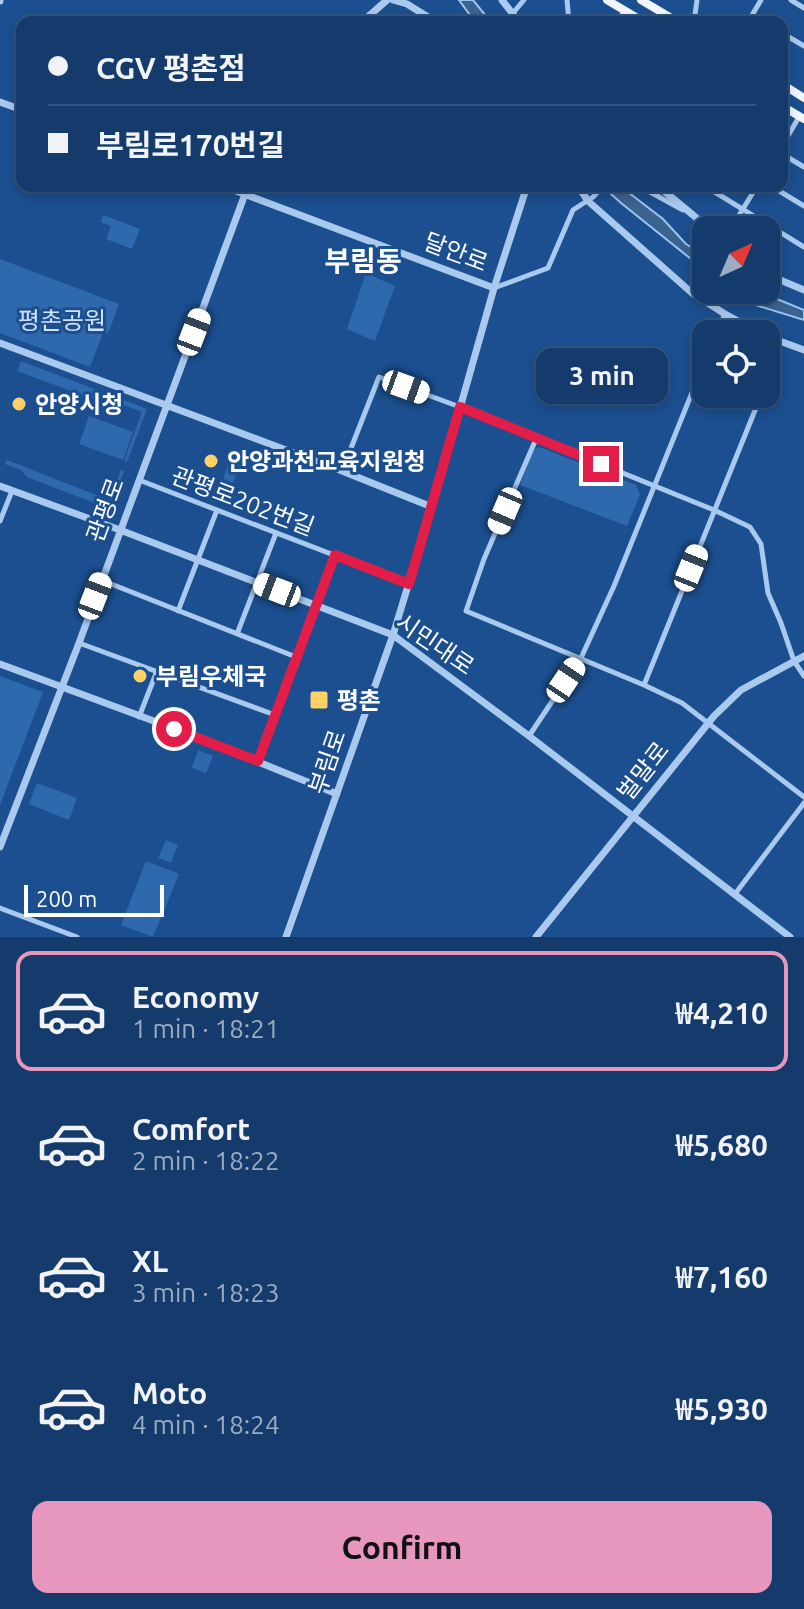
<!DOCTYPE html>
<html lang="en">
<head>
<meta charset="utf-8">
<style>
	:root { --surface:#143b6b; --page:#1d4271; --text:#f1f3f6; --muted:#9dadc1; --line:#33557e; --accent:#e797bd }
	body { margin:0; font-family:Ubuntu,"Noto Sans KR",sans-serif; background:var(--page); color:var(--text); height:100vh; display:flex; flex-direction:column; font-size:30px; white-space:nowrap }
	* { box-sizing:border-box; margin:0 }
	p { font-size:26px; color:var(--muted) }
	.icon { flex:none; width:44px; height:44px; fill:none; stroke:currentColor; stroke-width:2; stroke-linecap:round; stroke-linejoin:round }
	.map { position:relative; height:937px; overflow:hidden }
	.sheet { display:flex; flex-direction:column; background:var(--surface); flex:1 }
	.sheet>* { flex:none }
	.guide { position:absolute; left:16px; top:16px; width:772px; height:176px; border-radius:16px; box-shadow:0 4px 12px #0003,0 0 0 2px var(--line); display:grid; align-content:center; height:176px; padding:0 32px; background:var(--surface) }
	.needle { width:52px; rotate:44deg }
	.fabs { position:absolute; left:692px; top:216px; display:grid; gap:16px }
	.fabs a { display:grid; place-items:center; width:88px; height:88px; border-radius:16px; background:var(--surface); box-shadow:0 4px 12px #0003,0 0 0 2px var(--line); font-size:40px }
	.scale { position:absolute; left:24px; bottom:20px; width:140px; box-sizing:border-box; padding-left:8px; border:4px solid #fff; border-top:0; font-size:22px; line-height:28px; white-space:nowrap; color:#fff; -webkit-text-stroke:6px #1b4f8f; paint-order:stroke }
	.end { position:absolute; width:36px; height:36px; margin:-18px; border:10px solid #e11d48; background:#fff; box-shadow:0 0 0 4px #fff }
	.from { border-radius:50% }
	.bubble { position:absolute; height:56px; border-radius:16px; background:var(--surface); box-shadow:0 4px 12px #0003,0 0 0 2px var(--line); font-size:26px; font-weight:600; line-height:56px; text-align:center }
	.car { position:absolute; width:24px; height:48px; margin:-24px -12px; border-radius:10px; box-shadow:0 0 6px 2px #0007; background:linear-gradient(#fff 24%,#345 0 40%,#fff 0 76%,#345 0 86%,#fff 0) }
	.guide b { display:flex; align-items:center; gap:28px; height:76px; font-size:30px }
	.guide b+b { border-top:2px solid var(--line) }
	.guide i { width:20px; height:20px; background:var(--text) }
	ul { padding:14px 0 0; list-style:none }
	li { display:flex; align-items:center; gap:24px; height:120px; margin:0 16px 12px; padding:0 16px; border:4px solid transparent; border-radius:16px }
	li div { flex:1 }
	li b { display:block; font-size:30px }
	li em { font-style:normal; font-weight:600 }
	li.on { border-color:var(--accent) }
	li>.icon { width:72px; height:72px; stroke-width:1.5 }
	.button { display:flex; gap:16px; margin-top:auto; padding:16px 32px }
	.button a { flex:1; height:92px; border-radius:16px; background:var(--accent); color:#111; font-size:32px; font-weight:600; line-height:92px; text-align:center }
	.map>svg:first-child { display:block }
	.green { fill:#2e69ad }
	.water { fill:#3c6290; stroke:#9cc4f0; stroke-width:2 }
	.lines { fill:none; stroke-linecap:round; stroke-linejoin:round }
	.minor { stroke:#a9c9ee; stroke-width:5 }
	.tertiary { stroke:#a9c9ee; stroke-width:7 }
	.primary { stroke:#f0f6ff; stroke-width:8 }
	.route { stroke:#e11d48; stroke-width:10 }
	.poi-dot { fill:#ffd166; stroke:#1b4f8f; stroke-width:3 }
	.labels { text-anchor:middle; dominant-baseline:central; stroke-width:6; stroke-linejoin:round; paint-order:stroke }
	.street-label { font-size:24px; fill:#fff; stroke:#1b4f8f }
	.park-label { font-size:24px; fill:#cfe3fa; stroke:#1b4f8f }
	.poi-label { font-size:24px; font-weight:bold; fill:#fff; stroke:#1b4f8f; text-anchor:start }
	.quarter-label { font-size:28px; font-weight:bold; fill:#fff; stroke:#1b4f8f }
</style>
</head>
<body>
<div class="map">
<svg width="804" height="937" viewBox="0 0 804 937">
	<rect width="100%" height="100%" fill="#1b4f8f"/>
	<path class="green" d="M103,215l37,14 -8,20 -26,-10 5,-13 -10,-4z
		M0,259l119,45 -11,30 -5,-1 -13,34 -90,-34z
		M366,273l29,13 -20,55 -28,-12z
		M21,361l126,48 -20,53 -3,-1 18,-49 -47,-18 -3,5 -75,-28z
		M89,416l44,16 -10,28 -44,-16z
		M539,447l97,38 4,10 -13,31 -107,-41 13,-35z
		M231,457l10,4 -8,22 -10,-4z
		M7,460l102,40 12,-30 3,1 -13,35 -4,2 -80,-31 -6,-7 -16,-6z
		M0,676l43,16 -43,113z
		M198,750l15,6 -7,17 -14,-5z
		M37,783l40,15 -8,22 -40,-16z
		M166,840l12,5 -7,18 -13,-5z
		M146,861l33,13 -26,63 -32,-12z"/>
	<path class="water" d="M459,0h14l18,22h-16z
		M602,186h18l43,33 23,25 20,12v15l-85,-68z
		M731,290h24l49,20v10l-58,-18z"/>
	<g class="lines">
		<path class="minor" d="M567,0l2,22
			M791,0l13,8
			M513,13l11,-13
			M752,15l12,7
			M617,22l7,-11
			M694,22l3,-22
			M748,22l13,-22
			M782,33l22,13
			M782,146l17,-29
			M782,154l22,13
			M639,186l44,24
			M705,186l99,61
			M771,186l33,20
			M730,230l27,-44
			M494,288l54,-20 25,-58 20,-13 10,-11
			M716,334l9,-20
			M536,439l-52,120 -18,52 178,74 38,18 122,94
			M342,471l37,-94 81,30 254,103 36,17 11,17 7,49 13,30 13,38 10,15
			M139,480l270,104
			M0,521l12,-30
			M101,580l195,77 39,-102
			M178,611l39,-101
			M237,634l39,-101
			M79,643l196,72 -17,46
			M644,685l116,-287 -10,-4
			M275,715l21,-58
			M139,717l18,-46
			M529,736l52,-78 33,-72 92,-228
			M735,894l69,-91
			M0,908l77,29"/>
		<path class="tertiary" d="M393,0l14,4 29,18
			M502,0l17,22
			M0,1v-1
			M362,22l25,-22
			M0,102l22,8
			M223,186l271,102
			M578,186l10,15 104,92 33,21 37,20
			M658,186l53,44
			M766,274l38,16
			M766,336l38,14
			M0,343l342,128 90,36
			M0,486l120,44 273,105 136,101 261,201
			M0,664l197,73 140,57
			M0,847l79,-204 169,-457
			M286,937l107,-302 39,-128 62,-219 33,-102
			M536,937l178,-221 27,-26 63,-34"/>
		<path class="primary" d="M607,0l37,22
			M641,0l37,22
			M782,84l22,14
			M782,106l22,13"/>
	</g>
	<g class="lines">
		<path class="route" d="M174,729l84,32 77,-206 74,29 51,-177 141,57"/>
	</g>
	<g class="poi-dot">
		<circle cx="19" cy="404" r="8"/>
		<circle cx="211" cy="461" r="8"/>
		<circle cx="140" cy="676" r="8"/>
		<rect x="309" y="690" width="20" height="20" rx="4"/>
	</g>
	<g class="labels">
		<g class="street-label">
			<text transform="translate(456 252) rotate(21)">달안로</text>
			<text transform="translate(243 501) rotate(21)">관평로202번길</text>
			<text transform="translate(105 510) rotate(-70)">관평로</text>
			<text transform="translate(435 644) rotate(34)">시민대로</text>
			<text transform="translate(327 762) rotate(-71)">부림로</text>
			<text transform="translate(643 771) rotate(-52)">벌말로</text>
		</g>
		<g class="park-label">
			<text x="62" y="320">평촌공원</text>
		</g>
		<g class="poi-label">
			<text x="35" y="404">안양시청</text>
			<text x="227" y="461">안양과천교육지원청</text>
			<text x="156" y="676">부림우체국</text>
			<text x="337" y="700">평촌</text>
		</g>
		<g class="quarter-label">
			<text x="363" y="260">부림동</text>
		</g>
	</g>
</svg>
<div class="fabs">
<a><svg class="needle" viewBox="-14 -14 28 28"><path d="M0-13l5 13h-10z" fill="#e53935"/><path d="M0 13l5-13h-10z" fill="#9dadc1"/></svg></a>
<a><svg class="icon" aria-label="locate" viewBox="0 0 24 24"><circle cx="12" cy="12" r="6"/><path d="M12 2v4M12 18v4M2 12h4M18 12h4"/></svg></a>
</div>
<div class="scale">200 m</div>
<i class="end from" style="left:174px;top:729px"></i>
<i class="end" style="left:601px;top:464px"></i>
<div class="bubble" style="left:536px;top:348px;width:132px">3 min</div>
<i class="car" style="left:194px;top:332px;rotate:21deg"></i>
<i class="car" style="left:406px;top:387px;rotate:110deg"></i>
<i class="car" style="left:505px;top:511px;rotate:203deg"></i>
<i class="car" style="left:691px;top:568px;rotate:22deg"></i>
<i class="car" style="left:277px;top:590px;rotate:291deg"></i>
<i class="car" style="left:95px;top:596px;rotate:21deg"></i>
<i class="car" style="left:566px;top:680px;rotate:34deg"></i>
<div class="guide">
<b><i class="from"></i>CGV 평촌점</b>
<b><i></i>부림로170번길</b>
</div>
</div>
<section class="sheet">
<ul>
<li class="on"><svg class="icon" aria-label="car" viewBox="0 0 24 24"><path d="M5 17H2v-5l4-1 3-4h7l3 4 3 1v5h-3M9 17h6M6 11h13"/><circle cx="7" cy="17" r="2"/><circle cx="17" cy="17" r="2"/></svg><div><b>Economy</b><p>1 min · 18:21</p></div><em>₩4,210</em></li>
<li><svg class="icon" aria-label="car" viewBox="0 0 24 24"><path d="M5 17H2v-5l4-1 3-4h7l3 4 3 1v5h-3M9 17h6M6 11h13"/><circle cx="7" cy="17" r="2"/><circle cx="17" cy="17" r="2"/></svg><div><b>Comfort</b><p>2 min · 18:22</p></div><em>₩5,680</em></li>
<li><svg class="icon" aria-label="car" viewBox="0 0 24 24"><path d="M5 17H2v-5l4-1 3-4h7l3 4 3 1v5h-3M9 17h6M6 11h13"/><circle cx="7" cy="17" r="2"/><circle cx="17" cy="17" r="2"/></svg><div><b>XL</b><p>3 min · 18:23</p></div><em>₩7,160</em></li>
<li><svg class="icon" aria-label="car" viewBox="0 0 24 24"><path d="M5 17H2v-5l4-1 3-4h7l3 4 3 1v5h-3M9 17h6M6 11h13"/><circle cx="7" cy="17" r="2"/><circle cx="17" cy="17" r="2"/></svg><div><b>Moto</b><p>4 min · 18:24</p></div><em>₩5,930</em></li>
</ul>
<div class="button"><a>Confirm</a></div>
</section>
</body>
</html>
